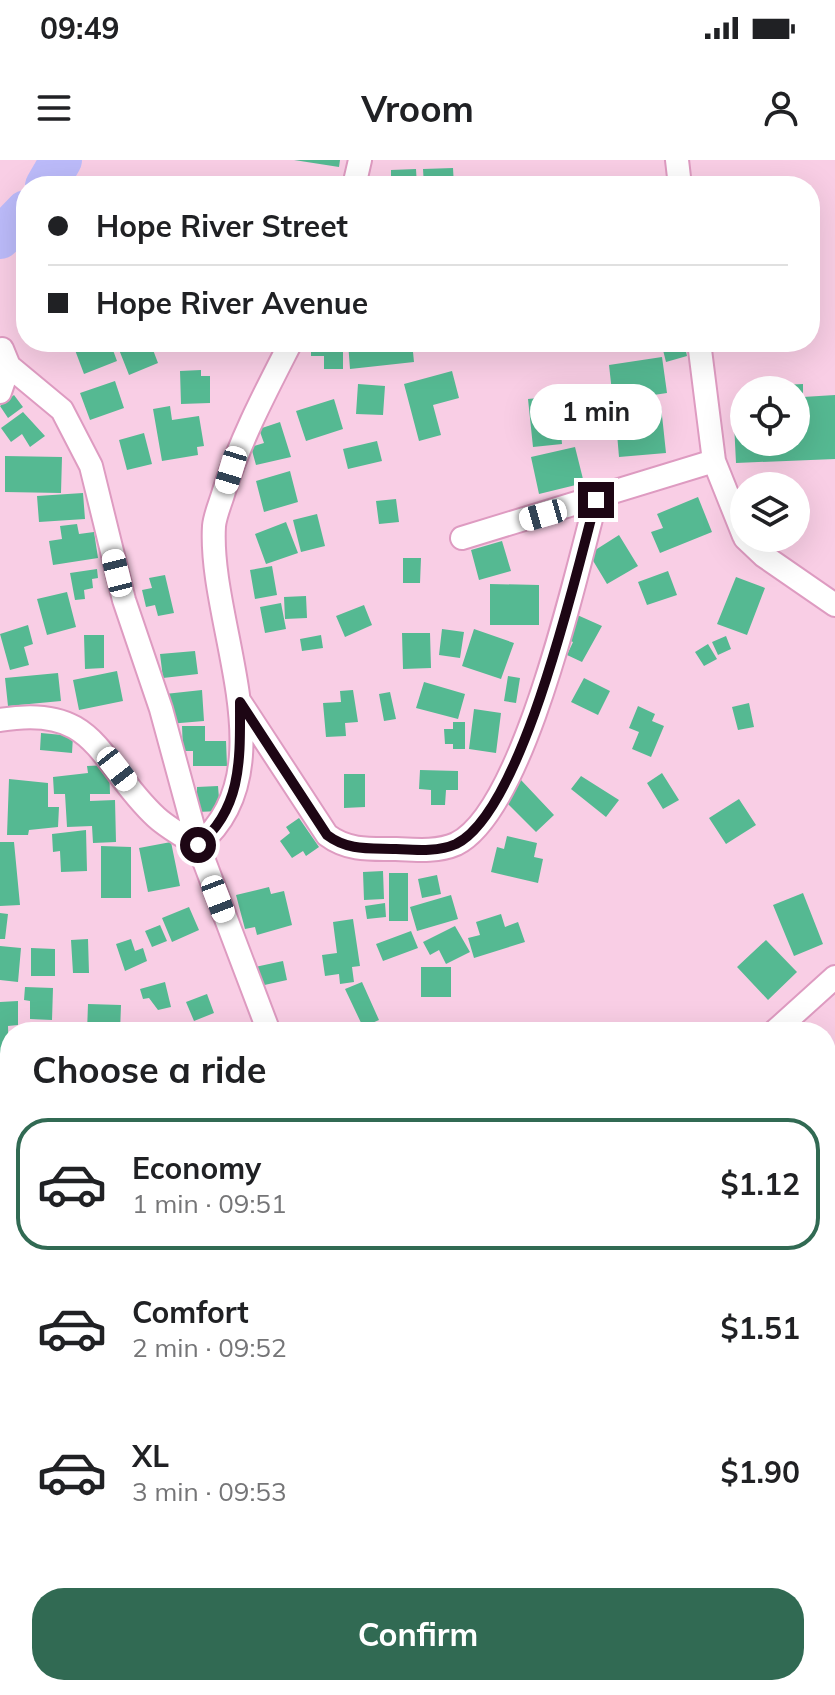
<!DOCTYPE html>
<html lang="en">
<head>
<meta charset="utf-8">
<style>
	:root { --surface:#fff; --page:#f6f6f6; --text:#202124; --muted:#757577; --line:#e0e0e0; --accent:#316a53 }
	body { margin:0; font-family:Mulish,sans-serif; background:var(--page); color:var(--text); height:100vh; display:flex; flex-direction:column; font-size:30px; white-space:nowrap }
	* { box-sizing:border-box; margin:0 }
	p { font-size:26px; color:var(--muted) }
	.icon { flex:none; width:44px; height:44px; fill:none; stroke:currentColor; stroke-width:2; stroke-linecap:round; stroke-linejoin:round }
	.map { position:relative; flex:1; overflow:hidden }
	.panel { position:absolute; left:0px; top:862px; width:836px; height:674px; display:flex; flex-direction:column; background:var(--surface); border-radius:32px 32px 0 0; box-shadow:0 8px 32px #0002 }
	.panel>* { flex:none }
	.banner { position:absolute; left:16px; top:16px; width:804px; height:176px; border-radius:32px; box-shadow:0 8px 32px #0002; display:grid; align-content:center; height:176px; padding:0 32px; background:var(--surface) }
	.fabs { position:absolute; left:730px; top:216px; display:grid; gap:16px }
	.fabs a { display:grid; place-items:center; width:80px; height:80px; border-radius:50%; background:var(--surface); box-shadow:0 8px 32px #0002; font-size:40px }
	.end { position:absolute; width:36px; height:36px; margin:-18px; border:10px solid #1d0614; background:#fff; box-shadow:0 0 0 4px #fff }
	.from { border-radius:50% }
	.bubble { position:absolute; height:56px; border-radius:28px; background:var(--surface); box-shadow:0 8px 32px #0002; font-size:26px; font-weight:700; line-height:56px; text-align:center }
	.car { position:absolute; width:24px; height:48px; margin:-24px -12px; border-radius:10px; box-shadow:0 0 6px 2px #0007; background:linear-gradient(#fff 24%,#345 0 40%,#fff 0 76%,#345 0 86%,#fff 0) }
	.banner b { display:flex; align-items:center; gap:28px; height:76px; font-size:30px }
	.banner b+b { border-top:2px solid var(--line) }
	.banner i { width:20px; height:20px; background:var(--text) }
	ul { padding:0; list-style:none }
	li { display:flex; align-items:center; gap:24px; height:132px; margin:0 16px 12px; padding:0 16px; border:4px solid transparent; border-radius:32px }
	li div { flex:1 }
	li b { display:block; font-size:30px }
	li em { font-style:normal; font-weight:700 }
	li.selected { border-color:var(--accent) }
	li>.icon { width:72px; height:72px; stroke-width:1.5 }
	h2 { padding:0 32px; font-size:36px; line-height:96px }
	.cta { display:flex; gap:16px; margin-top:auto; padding:16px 32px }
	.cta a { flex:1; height:92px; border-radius:32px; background:var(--accent); color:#fff; font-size:32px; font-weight:700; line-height:92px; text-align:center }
	.status { display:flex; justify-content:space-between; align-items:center; height:56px; padding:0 40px; background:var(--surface); direction:ltr }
	.status svg { height:22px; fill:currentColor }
	header { display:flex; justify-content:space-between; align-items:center; height:104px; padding:0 32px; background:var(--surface); font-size:36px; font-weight:700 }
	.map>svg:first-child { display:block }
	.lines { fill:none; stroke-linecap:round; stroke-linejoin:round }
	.river { stroke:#bcbbfa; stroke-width:42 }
	.building { fill:#55b992 }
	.street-casing { stroke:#de9bc1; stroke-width:26 }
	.street { stroke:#fff; stroke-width:22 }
	.route { stroke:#1d0614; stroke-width:10 }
</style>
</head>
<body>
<div class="status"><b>09:49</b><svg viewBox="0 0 49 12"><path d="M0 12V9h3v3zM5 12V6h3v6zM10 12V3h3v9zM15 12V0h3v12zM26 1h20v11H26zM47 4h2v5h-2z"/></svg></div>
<header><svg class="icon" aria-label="menu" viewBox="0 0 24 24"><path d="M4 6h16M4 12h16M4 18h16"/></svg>Vroom<svg class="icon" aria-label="person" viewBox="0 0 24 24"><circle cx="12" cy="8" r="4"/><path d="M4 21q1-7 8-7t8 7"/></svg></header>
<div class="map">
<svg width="835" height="1535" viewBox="0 0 835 1535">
	<rect width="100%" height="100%" fill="#f9cee5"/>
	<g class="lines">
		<path class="river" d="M46,26l15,-26
			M0,78l26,-27
			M0,1497l10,15"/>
	</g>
	<path class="building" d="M294,0h46l-1,7z
		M453,8l1,18h-30l-1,-17z
		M416,9l1,17h-26v-16z
		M281,19l42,3v4h-42z
		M72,182h38l7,19 -33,13z
		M116,182h34l8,21 -29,12z
		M311,182h32v27h-19v-13h-13z
		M348,182h45l1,5 18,-5 2,20 -64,7z
		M463,182h39v6l-38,1z
		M661,182h23l3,14 -21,6z
		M662,197l5,36 -54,8 -4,-36z
		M201,210v6h9v27l-29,1 -1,-33z
		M452,211l7,27 -26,7 8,30 -22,6 -15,-57z
		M115,221l9,27 -34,12 -10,-27z
		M358,224l27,2 -2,29 -27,-1z
		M803,224v13l32,-2v64l-99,4 -3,-61h11v40h52v-52h-33v-4z
		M14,235l9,12 -15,11 -8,-12z
		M548,237l1,7 13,-1 1,9 14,-2 2,19 -18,2 1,13 -29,3 -5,-48z
		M334,239l9,30 -37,12 -10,-30z
		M170,246l2,14 27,-4 5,30 -7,1 1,8 -36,6 -9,-52z
		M661,246l5,47 -47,4 -4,-47z
		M23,252l22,24 -15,11 -8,-13 -11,8 -10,-14z
		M280,262l11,35 -35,8 -5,-18 13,-4 -5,-14z
		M144,273l8,31 -25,6 -8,-30z
		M377,281l5,20 -34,8 -5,-20z
		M575,287l9,36 -45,11 -8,-37z
		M5,296l57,1 -1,36 -56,-1z
		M290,311l8,31 -34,10 -8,-31z
		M83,333l2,26 -46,3 -2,-26z
		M698,337l14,35 -52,21 -9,-21 12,-4 -6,-14z
		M396,339l3,23 -20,2 -3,-23z
		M317,354l8,32 -24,6 -8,-32z
		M286,362l12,31 -32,11 -11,-30z
		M77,364l2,10 15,-2 4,26 -45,7 -4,-24 13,-2 -2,-13z
		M619,375l19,31 -31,18 -18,-30z
		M502,381l9,30 -32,9 -8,-30z
		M403,398h18l-1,25h-17z
		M272,406l5,29 -22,4 -5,-29z
		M97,409l1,9 -6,1 1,9 -9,2 1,9 -10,1 -5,-27z
		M668,411l9,24 -30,10 -9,-23z
		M165,415l9,38 -16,3 -3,-11 -9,2 -4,-17 10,-2 -3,-10z
		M736,417l29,11 -18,47 -30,-11z
		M490,424l49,1v40h-49z
		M67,432l9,35 -29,8 -10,-36z
		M306,436l1,22 -22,1 -1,-22z
		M281,443l5,26 -21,4 -5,-26z
		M364,445l8,20 -27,12 -9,-21z
		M575,454l27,12 -20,36 -15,-7 6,-13 -10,-4z
		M28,465l5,19 -9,3 5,18 -19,5 -10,-36z
		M442,469l22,3 -4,26 -21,-3z
		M474,469l40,14 -13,36 -39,-13z
		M402,473h28l1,35 -28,1z
		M84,475h20v33l-19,1z
		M321,475l2,13 -21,3 -2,-12z
		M726,476l5,13 -13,6 -6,-13z
		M708,484l9,15 -13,7 -9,-14z
		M195,491l3,23 -35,4 -3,-24z
		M117,511l6,30 -44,9 -6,-30z
		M58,513l3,28 -53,5 -3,-28z
		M508,516l12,2 -4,25 -12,-2z
		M584,518l26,13 -12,24 -27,-13z
		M424,522l41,12 -7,25 -42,-11z
		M202,530l2,31 -36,3 -3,-30z
		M353,530l5,32 -13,1 1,13 -20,1 -3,-34 18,-1 -1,-11z
		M390,532l6,27 -12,2 -5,-27z
		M749,543l5,24 -16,3 -6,-23z
		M638,546l17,8 -3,7 12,5 -13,31 -19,-8 7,-17 -10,-4z
		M474,549l27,4 -5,40 -27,-4z
		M453,562h12v27h-12v-5h-8l-1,-15h9z
		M182,566h23v15h21l1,25h-34v-15h-10z
		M41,573l32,3 -1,17 -32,-3z
		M109,605l1,29h-20v7l25,-1 1,42 -23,1 -1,-17 -25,1 -2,-33h-11l-1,-17 35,-4 -1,-7z
		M420,610l38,1v19h-12l-1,15h-14v-15l-12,-1z
		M662,613l17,27 -16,9 -16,-26z
		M344,614h21v33l-21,1z
		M581,616l38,24 -13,17 -35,-28z
		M9,619l39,4v24h11l-1,20 -29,3 -1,5h-21z
		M521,620l33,35 -18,17 -34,-34z
		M218,626l2,25 -23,1v-25z
		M739,639l17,26 -30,19 -17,-26z
		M299,658l20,29 -13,9 -3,-5 -11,7 -12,-17 10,-8 -4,-6z
		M86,670l1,41 -26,1 -1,-21 -7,1 -1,-18z
		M507,676l30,7 -3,14 9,2 -5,24 -47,-11 6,-25 7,2z
		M0,682h14l6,63 -20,1z
		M171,682l9,44 -32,6 -9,-44z
		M101,686l30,1v51h-30z
		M383,711l1,28 -20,1 -1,-28z
		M389,713h19v48h-19z
		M437,715l4,19 -19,4 -4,-19z
		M269,727l2,7 13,-3 8,34 -35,10 -2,-8 -10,2 -9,-34z
		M803,733l20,51 -29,12 -21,-51z
		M451,735l7,24 -41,12 -7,-24z
		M385,743l1,14 -19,2 -2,-13z
		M189,747l10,23 -27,12 -10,-24z
		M0,753l8,1 -3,25h-5z
		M501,754l4,13 13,-5 7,20 -51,16 -6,-20 12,-3 -4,-13z
		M353,759l7,47 -8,1 2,15 -14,2 -1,-10 -14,2 -3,-21 15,-2 -4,-31z
		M160,765l7,16 -15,6 -7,-16z
		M455,766l15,26 -24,12 -7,-14 -9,5 -7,-13z
		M411,771l7,17 -35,13 -7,-17z
		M88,779l1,34h-16l-2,-33z
		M131,779l4,12 8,-3 4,13 -22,10 -9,-27z
		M766,780l31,32 -29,28 -31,-33z
		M0,786l21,2 -3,34 -18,-2z
		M31,788l24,1v27h-24z
		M283,801l4,19 -27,6 -5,-19z
		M421,807h30v30h-30z
		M165,822l6,25 -13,3 -9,-12 -6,1 -3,-10z
		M362,822l17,38 -16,7 -18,-38z
		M25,827l28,1 -1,32 -22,-1v-18l-6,-1z
		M207,834l7,19 -20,8 -8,-19z
		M18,841v24l-10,1 1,33h-9v-57z
		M88,844l33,1 -1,27h-33z
		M29,864l38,2 -1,6h-45v-5h8z
		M0,1050h10v19h-10z
		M0,1239l10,6v21l-10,-6z
		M192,1526h56l-1,5h-6v4h-49z
		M288,1526h66l-1,9h-66z
		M584,1526h48l1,9h-22l-1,-5 -25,3z"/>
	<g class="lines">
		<defs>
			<path id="street" d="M677,0l3,26
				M354,26l6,-26
				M699,182l15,119 30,75
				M2,189l7,17 53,44 29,56 33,134 37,109 37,136 71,187
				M0,232l9,-26
				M462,378l252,-77
				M745,378l19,18 71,49
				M240,542l87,133c21,16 44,14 69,14 20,1 42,3 60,-5 68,-33 120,-271 140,-344
				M0,560c98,-17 98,43 156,97 12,11 28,20 42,28 91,-75 10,-221 16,-319 1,-11 7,-24 10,-35 17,-53 42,-100 67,-149
				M774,872l61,-55
				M267,1526v9
				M367,1535l1,-9"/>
		</defs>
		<use href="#street" class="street-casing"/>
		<use href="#street" class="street"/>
	</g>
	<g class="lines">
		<path class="route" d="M198,685c45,-37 42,-88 42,-143l87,133c21,16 43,13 69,14 20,1 42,3 60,-5 67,-33 120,-271 140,-344"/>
	</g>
</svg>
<div class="fabs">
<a><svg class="icon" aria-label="locate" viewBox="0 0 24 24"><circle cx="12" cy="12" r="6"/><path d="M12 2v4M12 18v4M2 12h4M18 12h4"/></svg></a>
<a><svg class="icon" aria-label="layers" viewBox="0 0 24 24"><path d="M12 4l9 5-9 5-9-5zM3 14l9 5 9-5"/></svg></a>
</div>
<i class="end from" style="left:198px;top:685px"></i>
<i class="end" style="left:596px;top:340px"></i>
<div class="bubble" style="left:530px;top:224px;width:132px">1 min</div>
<i class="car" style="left:231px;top:310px;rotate:197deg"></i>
<i class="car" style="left:543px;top:355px;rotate:254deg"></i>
<i class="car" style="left:117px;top:413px;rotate:346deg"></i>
<i class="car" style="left:117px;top:609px;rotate:142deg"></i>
<i class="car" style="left:218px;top:739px;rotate:159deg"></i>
<div class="banner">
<b><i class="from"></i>Hope River Street</b>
<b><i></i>Hope River Avenue</b>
</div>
<section class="panel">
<h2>Choose a ride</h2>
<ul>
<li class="selected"><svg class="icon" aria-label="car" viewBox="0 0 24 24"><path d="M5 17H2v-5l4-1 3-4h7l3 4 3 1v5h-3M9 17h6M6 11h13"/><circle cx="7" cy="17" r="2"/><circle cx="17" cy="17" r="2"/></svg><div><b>Economy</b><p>1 min · 09:51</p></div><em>$1.12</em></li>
<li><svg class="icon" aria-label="car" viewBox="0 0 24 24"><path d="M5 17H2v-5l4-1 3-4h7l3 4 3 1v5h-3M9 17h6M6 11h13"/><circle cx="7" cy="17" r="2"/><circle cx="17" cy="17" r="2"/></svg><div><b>Comfort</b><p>2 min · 09:52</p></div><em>$1.51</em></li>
<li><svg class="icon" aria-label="car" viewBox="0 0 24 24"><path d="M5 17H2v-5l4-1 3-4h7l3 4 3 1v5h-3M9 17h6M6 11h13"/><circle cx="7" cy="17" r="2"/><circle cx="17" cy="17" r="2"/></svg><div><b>XL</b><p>3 min · 09:53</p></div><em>$1.90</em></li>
</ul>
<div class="cta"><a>Confirm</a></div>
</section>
</div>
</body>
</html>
